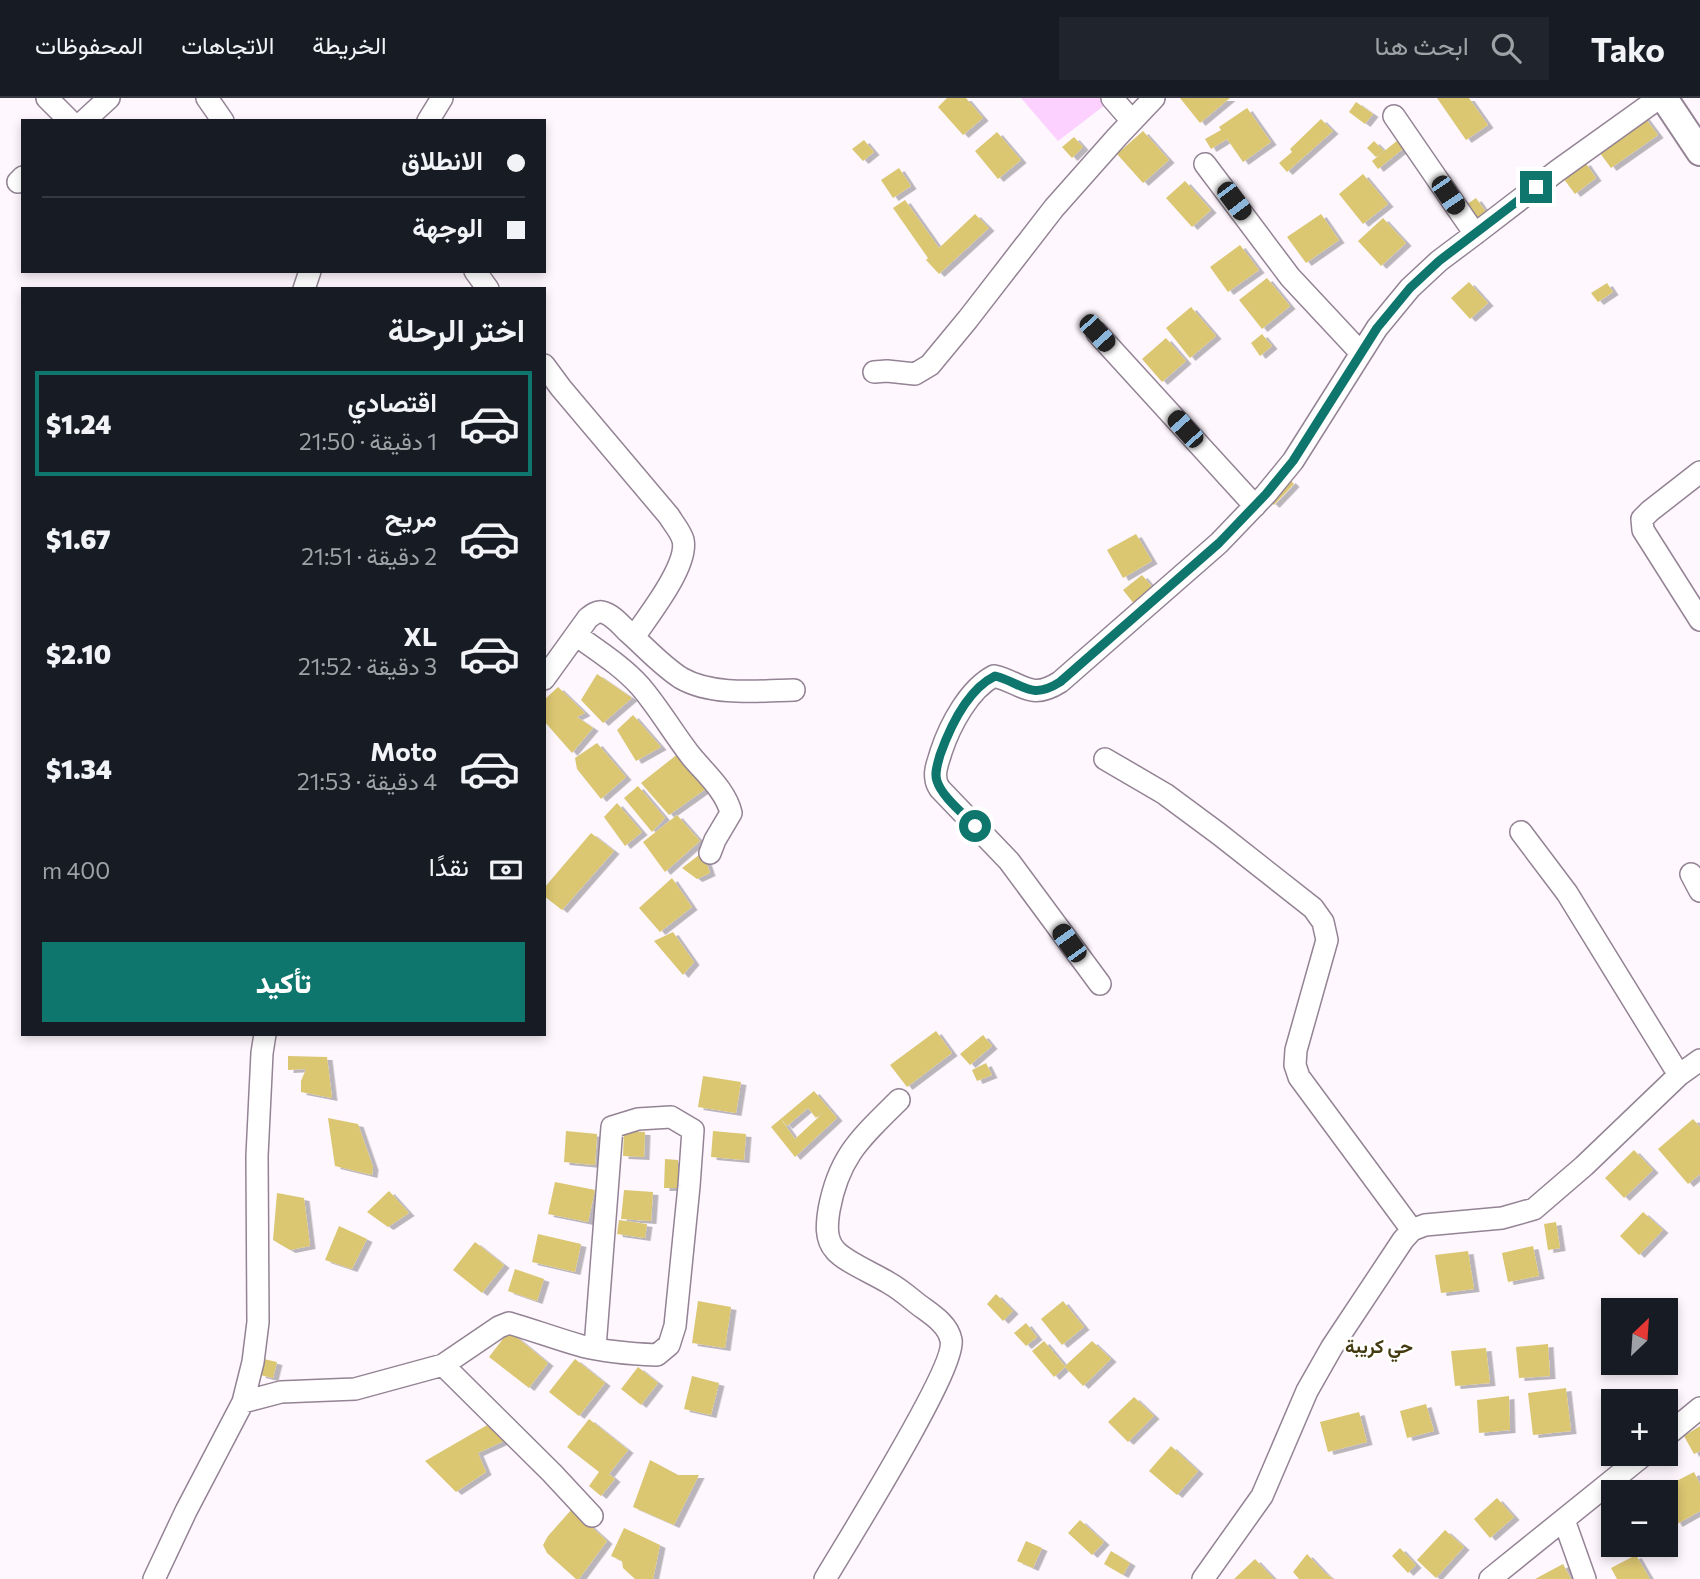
<!DOCTYPE html>
<html lang="ar">
<head>
<meta charset="utf-8">
<style>
	:root { --surface:#171b24; --page:#20242c; --text:#f1f3f6; --muted:#9ea1a6; --line:#363941; --accent:#0f766e }
	body { margin:0; font-family:Commissioner,Vazirmatn,sans-serif; background:var(--page); color:var(--text); direction:rtl; height:100vh; display:flex; flex-direction:column; font-size:26px; white-space:nowrap }
	* { box-sizing:border-box; margin:0 }
	p { font-size:23px; color:var(--muted) }
	.icon { flex:none; width:38px; height:38px; fill:none; stroke:currentColor; stroke-width:2; stroke-linecap:round; stroke-linejoin:round }
	.map { position:relative; flex:1; overflow:hidden; direction:ltr }
	.panel { position:absolute; left:21px; top:189px; width:525px; height:749px; display:flex; flex-direction:column; background:var(--surface); border-radius:0px; box-shadow:0 4px 10px #0003; direction:rtl }
	.panel>* { flex:none }
	.guide { position:absolute; left:21px; top:21px; width:525px; height:154px; border-radius:0px; box-shadow:0 4px 10px #0003; direction:rtl; display:grid; align-content:center; height:154px; padding:0 21px; background:var(--surface) }
	.needle { width:46px; rotate:25deg }
	.tools { position:absolute; left:1601px; top:1200px; display:grid; gap:14px }
	.tools a { display:grid; place-items:center; width:77px; height:77px; border-radius:0px; background:var(--surface); box-shadow:0 4px 10px #0003; font-size:35px }
	.end { position:absolute; width:32px; height:32px; margin:-16px; border:9px solid #0f766e; background:#fff; box-shadow:0 0 0 4px #fff }
	.from { border-radius:50% }
	.car { position:absolute; width:21px; height:42px; margin:-21px -10px; border-radius:9px; box-shadow:0 0 5px 2px #0007; background:linear-gradient(#222 24%,#8ab4d8 0 40%,#222 0 76%,#8ab4d8 0 86%,#222 0) }
	.guide b { display:flex; align-items:center; gap:24px; height:66px; font-size:26px }
	.guide b+b { border-top:2px solid var(--line) }
	.guide i { width:18px; height:18px; background:var(--text) }
	ul { padding:0; list-style:none }
	li { display:flex; align-items:center; gap:21px; height:105px; margin:0 14px 10px; padding:0 7px; border:4px solid transparent; border-radius:0px }
	li div { flex:1 }
	li b { display:block; font-size:26px }
	li em { font-style:normal; font-weight:800 }
	li.current { border-color:var(--accent) }
	li>.icon { width:63px; height:63px; stroke-width:1.5 }
	h2 { padding:0 21px; font-size:32px; line-height:84px }
	.pay { display:flex; align-items:center; gap:18px; height:77px; padding:0 21px; font-size:26px }
	.pay p { margin-inline-start:auto }
	.button { display:flex; gap:14px; margin-top:auto; padding:14px 21px }
	.button a { flex:1; height:80px; border-radius:0px; background:var(--accent); color:#fff; font-size:28px; font-weight:800; line-height:80px; text-align:center }
	header { display:flex; align-items:center; gap:42px; box-sizing:border-box; height:98px; padding:0 35px; background:var(--surface); border-bottom:2px solid var(--line) }
	header strong { font-size:33px }
	nav { display:flex; gap:38px; margin-inline-start:auto; font-size:24px }
	.search { width:490px; height:63px; background:var(--page); display:flex; align-items:center; gap:18px; box-sizing:border-box; padding:0 24px; border-radius:0px; color:var(--muted); font-size:26px }
	.map>svg:first-child { display:block }
	.green { fill:#fdd1ff }
	.building { fill:#dbc671; fill-rule:evenodd; filter:url(#shadow) }
	.lines { fill:none; stroke-linecap:round; stroke-linejoin:round }
	.minor-casing { stroke:#938394; stroke-width:24 }
	.major-casing { stroke:#938394; stroke-width:30 }
	.minor { stroke:#fff; stroke-width:21 }
	.major { stroke:#fff; stroke-width:26 }
	.route { stroke:#0f766e; stroke-width:9 }
	.labels { text-anchor:middle; dominant-baseline:central; stroke-width:5; stroke-linejoin:round; paint-order:stroke }
	.neighbourhood-label { font-size:19px; font-weight:bold; fill:#453b12; stroke:#fff }
</style>
</head>
<body>
<header>
<strong>Tako</strong>
<div class="search"><svg class="icon" aria-label="search" viewBox="0 0 24 24"><circle cx="10" cy="10" r="6"/><path d="M15 15l6 6"/></svg>ابحث هنا</div>
<nav><a>الخريطة</a><a>الاتجاهات</a><a>المحفوظات</a></nav>
</header>
<div class="map">
<svg width="1700" height="1481" viewBox="0 0 1700 1481">
	<defs>
		<filter id="shadow"><feDropShadow dx="5.5" dy="3" stdDeviation="0" flood-color="#0004"/></filter>
	</defs>
	<rect width="100%" height="100%" fill="#fef7fe"/>
	<path class="green" d="M1021,0h85l3,4 -51,39z"/>
	<path class="building" d="M947,0h19l17,20 -20,17 -25,-28z
		M1180,0h50l-30,25z
		M1437,0h32l19,27 -22,15z
		M1356,4l17,12 -8,10 -16,-12z
		M1247,10l24,34 -28,20 -16,-23 -16,10 -6,-10 16,-9 -2,-3z
		M1643,17l15,20 -47,33 -14,-19z
		M1321,21l12,12 -46,41 -8,-9 13,-11 -2,-3z
		M1143,33l26,29 -26,23 -26,-29z
		M997,34l24,28 -23,19 -23,-28z
		M1403,38l6,8 -31,25 -6,-8z
		M1074,39l9,10 -11,11 -10,-11z
		M864,42l10,12 -11,9 -11,-12z
		M1374,43l10,10 -8,6 -9,-9z
		M1585,64l11,16 -21,16 -12,-16z
		M899,70l12,18 -18,12 -12,-18z
		M1363,76l25,30 -25,20 -24,-30z
		M1185,83l26,29 -19,17 -26,-29z
		M1476,100l10,14 -10,7 -10,-14z
		M905,102l34,48 36,-34 14,14 -50,46 -13,-14 2,-2 -35,-50z
		M1321,116l18,26 -33,23 -19,-26z
		M1383,120l23,25 -25,23 -23,-25z
		M1240,147l19,25 -31,22 -18,-25z
		M1267,180l23,28 -28,23 -23,-29z
		M1469,184l19,21 -18,16 -19,-21z
		M1607,185l6,9 -15,10 -7,-9z
		M1191,209l25,29 -26,22 -24,-30z
		M1262,236l10,12 -12,10 -9,-13z
		M1166,240l20,23 -24,21 -20,-23z
		M1290,382l4,4 -20,21 -4,-4z
		M1136,436l16,27 -29,17 -16,-28z
		M1142,477l12,14 -19,16 -12,-15z
		M597,576l35,24 -29,25 -22,-23z
		M558,589l27,26 -8,4 16,11 -21,25 -28,-32v-21z
		M633,617l28,32 -25,14 -19,-31z
		M597,645l29,34 -25,22 -24,-30 -2,-11z
		M679,655l28,35 -38,27 -28,-32z
		M638,688l27,32 -13,14 -28,-34z
		M617,705l25,29 -17,14 -21,-29z
		M677,717l23,26 -35,31 -22,-30z
		M591,735l23,18 -52,59 -18,-14v-8z
		M703,754l7,21 -13,6 -15,-11z
		M672,780l20,29 -32,25 -21,-24z
		M673,834l21,30 -11,13 -29,-34z
		M936,933l16,22 -45,34 -17,-22z
		M983,937l9,11 -22,19 -10,-11z
		M288,958l39,1 5,41 -31,-6v-11l5,-12 -18,1z
		M986,965l6,12 -15,6 -5,-11z
		M703,978l38,6 -5,31 -38,-6z
		M814,993l23,27 -42,39 -24,-30zM808,1010l8,10 8,-6 -29,27 -14,-20 6,7z
		M328,1020l30,6 15,43 -1,8 -37,-9z
		M1693,1021l7,8v47l-12,10 -30,-35z
		M566,1033l31,3 -2,31 -31,-3z
		M624,1033l21,1 -1,25 -21,-1z
		M713,1033l33,3 -2,26 -33,-3z
		M1634,1052l19,20 -29,28 -19,-20z
		M665,1061l13,1v28h-14z
		M555,1084l40,8 -7,32 -40,-8z
		M624,1092l29,2 -2,29 -30,-2z
		M389,1093l20,22 -21,14 -21,-15z
		M277,1095l27,5 6,48 -20,4 -17,-10z
		M1643,1114l20,18 -24,25 -19,-19z
		M619,1122l28,4 -2,14 -28,-4z
		M1556,1124l4,26 -12,2 -4,-26z
		M339,1128l28,13 -15,30 -27,-9z
		M538,1136l43,10 -6,28 -43,-10z
		M475,1144l29,23 -22,28 -29,-23z
		M1533,1148l6,30 -31,6 -6,-29z
		M1468,1153l6,38 -33,4 -6,-38z
		M515,1171l29,10 -7,22 -29,-10z
		M996,1196l17,17 -10,10 -16,-17z
		M698,1203l33,6 -6,41 -33,-5z
		M1063,1203l21,26 -22,18 -21,-26z
		M1026,1225l11,14 -11,9 -12,-13z
		M509,1233l39,32 -19,25 -40,-31z
		M1044,1243l21,25 27,-25 19,18 -28,27 -18,-19 -11,10 -22,-26z
		M1548,1246l2,32 -31,2 -3,-31z
		M1486,1250l4,35 -35,3 -4,-35z
		M264,1261l13,3 -4,16 -13,-3z
		M575,1261l30,24 -26,33 -30,-24z
		M638,1269l20,16 -17,22 -20,-16z
		M692,1278l27,7 -8,32 -27,-6z
		M1566,1290l5,43 -38,4 -5,-42z
		M1509,1298l1,34 -31,3 -2,-33z
		M1134,1299l20,19 -26,26 -20,-20z
		M1426,1306l8,27 -27,7 -7,-27z
		M1359,1314l8,30 -39,10 -8,-30z
		M589,1321l39,31 -19,24 6,5 -14,17 -12,-10 10,-14 -32,-25z
		M489,1326l15,17 -26,12 8,19 -30,20 -31,-31z
		M1700,1328v25l-6,3 -10,-18z
		M1171,1348l27,25 -21,24 -28,-24z
		M650,1362l28,15h21l-25,50 -41,-18z
		M1694,1374l6,12v27l-23,13 -11,-21v-10h-5l-2,-3z
		M1497,1400l17,19 -24,21 -16,-19z
		M572,1411l35,32 -28,38h-3l-29,-26 -4,-8 5,-9z
		M1080,1422l24,22 -12,13 -24,-22z
		M624,1430l36,17 -7,34h-18l-12,-11 -1,-7 -11,-5z
		M1445,1432l19,17 -28,31 -19,-18z
		M1026,1443l16,7 -9,20 -16,-7z
		M1400,1450l16,17 -8,8 -16,-17z
		M1111,1453l19,12 -7,12 -19,-11z
		M1307,1456l18,19 8,6h-34l-6,-7z
		M1636,1457l14,24h-33l-6,-11z
		M1255,1461l19,20h-40z
		M1563,1466l8,15h-36z"/>
	<g class="lines">
		<defs>
			<path id="minor" d="M47,0l23,23
				M207,0l16,23
				M1112,0l20,23
				M1394,18l81,118
				M84,23l25,-23
				M428,23l14,-23
				M1205,66l85,113 71,76
				M18,84l5,-5
				M475,173l13,18
				M304,191l6,-18
				M1097,235l158,173
				M544,267l17,23 108,128c4,7 12,16 14,24 6,25 -35,76 -49,97
				M874,274l13,-1 28,3 15,-9 38,-46 86,-111 63,-71 37,-39
				M1700,374l-50,39 -8,8 1,11 57,90
				M576,537c22,16 46,31 64,51 19,22 33,47 51,70 14,17 35,35 40,57l-16,27 -5,13
				M544,581l44,-61c4,-3 9,-7 14,-6 10,2 19,13 26,20 17,15 34,34 53,46 31,18 78,13 113,12
				M1105,661l60,35 54,40 94,74 10,14 4,18 -31,110 -1,15 4,12 113,153
				M1521,734l46,61 112,182
				M1691,776l9,17
				M1100,886l-91,-123 -69,-72c-2,-3 -4,-7 -4,-10 -2,-9 3,-19 5,-27 9,-27 28,-63 53,-76 29,7 36,25 66,6l159,-139 47,-49 27,-33 84,-133 33,-40 29,-27 36,-27 82,-63 102,-73
				M443,1267l109,108 40,43
				M243,1304l38,-10 74,-3 88,-24 56,-38 10,-4c24,7 48,16 73,23 24,6 50,8 75,9l12,-10 6,-19 14,-140 4,-56 -22,-13 -33,2 -26,8 -17,221
				M1666,1338l34,-28
				M1564,1422l21,59
				M154,1481l32,-68 57,-109 10,-40 5,-40 -1,-166 5,-103 3,-19
				M825,1481c20,-34 132,-212 126,-239 -3,-16 -20,-26 -32,-35 -9,-7 -19,-16 -30,-22 -14,-9 -44,-21 -54,-33 -10,-11 -8,-27 -6,-40 10,-55 33,-73 70,-110
				M1203,1481l59,-83 45,-105 25,-44 71,-107 9,-10 13,-5 77,-7 32,-9 50,-43 95,-91 21,-15
				M1490,1481l155,-125"/>
			<path id="major" d="M1664,0l36,54"/>
		</defs>
		<use href="#minor" class="minor-casing"/>
		<use href="#major" class="major-casing"/>
		<use href="#minor" class="minor"/>
		<use href="#major" class="major"/>
	</g>
	<g class="lines">
		<path class="route" d="M975,728c-11,-12 -33,-29 -38,-45 -3,-8 1,-18 3,-26 10,-28 27,-65 55,-79 28,7 35,25 65,6l159,-139 47,-49 27,-33 84,-133 33,-40 29,-27 97,-74"/>
	</g>
	<g class="labels">
		<g class="neighbourhood-label">
			<text x="1379" y="1247">حي كريبة</text>
		</g>
	</g>
</svg>
<div class="tools">
<a><svg class="needle" viewBox="-14 -14 28 28"><path d="M0-13l5 13h-10z" fill="#e53935"/><path d="M0 13l5-13h-10z" fill="#9ea1a6"/></svg></a>
<a>+</a>
<a>−</a>
</div>
<i class="end from" style="left:975px;top:728px"></i>
<i class="end" style="left:1536px;top:89px"></i>
<i class="car" style="left:1448px;top:97px;rotate:146deg"></i>
<i class="car" style="left:1234px;top:103px;rotate:143deg"></i>
<i class="car" style="left:1097px;top:235px;rotate:138deg"></i>
<i class="car" style="left:1185px;top:331px;rotate:318deg"></i>
<i class="car" style="left:1069px;top:845px;rotate:324deg"></i>
<div class="guide">
<b><i class="from"></i>الانطلاق</b>
<b><i></i>الوجهة</b>
</div>
<section class="panel">
<h2>اختر الرحلة</h2>
<ul>
<li class="current"><svg class="icon" aria-label="car" viewBox="0 0 24 24"><path d="M5 17H2v-5l4-1 3-4h7l3 4 3 1v5h-3M9 17h6M6 11h13"/><circle cx="7" cy="17" r="2"/><circle cx="17" cy="17" r="2"/></svg><div><b>اقتصادي</b><p>1 دقيقة · 21:50</p></div><em>$1.24</em></li>
<li><svg class="icon" aria-label="car" viewBox="0 0 24 24"><path d="M5 17H2v-5l4-1 3-4h7l3 4 3 1v5h-3M9 17h6M6 11h13"/><circle cx="7" cy="17" r="2"/><circle cx="17" cy="17" r="2"/></svg><div><b>مريح</b><p>2 دقيقة · 21:51</p></div><em>$1.67</em></li>
<li><svg class="icon" aria-label="car" viewBox="0 0 24 24"><path d="M5 17H2v-5l4-1 3-4h7l3 4 3 1v5h-3M9 17h6M6 11h13"/><circle cx="7" cy="17" r="2"/><circle cx="17" cy="17" r="2"/></svg><div><b>XL</b><p>3 دقيقة · 21:52</p></div><em>$2.10</em></li>
<li><svg class="icon" aria-label="car" viewBox="0 0 24 24"><path d="M5 17H2v-5l4-1 3-4h7l3 4 3 1v5h-3M9 17h6M6 11h13"/><circle cx="7" cy="17" r="2"/><circle cx="17" cy="17" r="2"/></svg><div><b>Moto</b><p>4 دقيقة · 21:53</p></div><em>$1.34</em></li>
</ul>
<div class="pay"><svg class="icon" aria-label="cash" viewBox="0 0 24 24"><path d="M3 7h18v10H3z"/><circle cx="12" cy="12" r="2"/></svg>نقدًا<p>400 m</p></div>
<div class="button"><a>تأكيد</a></div>
</section>
</div>
</body>
</html>
